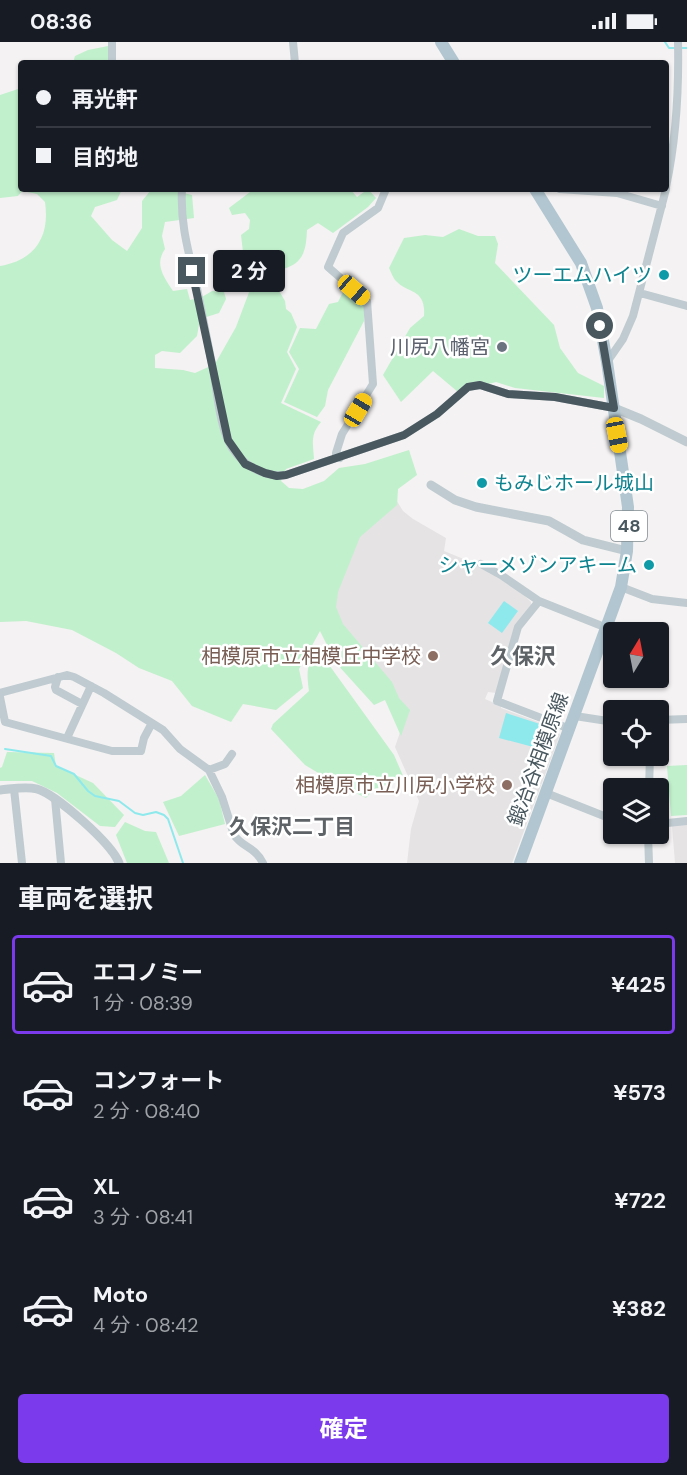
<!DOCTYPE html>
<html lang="ja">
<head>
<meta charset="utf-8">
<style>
	:root { --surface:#171b24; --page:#20242c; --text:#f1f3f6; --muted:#9ea1a6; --line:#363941; --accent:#7c3aed }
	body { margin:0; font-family:"DM Sans","Noto Sans JP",sans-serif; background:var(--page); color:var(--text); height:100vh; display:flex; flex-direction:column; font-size:22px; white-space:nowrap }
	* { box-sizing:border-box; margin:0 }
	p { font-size:20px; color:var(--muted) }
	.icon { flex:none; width:33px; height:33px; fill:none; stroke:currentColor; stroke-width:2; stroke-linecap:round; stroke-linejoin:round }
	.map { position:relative; height:821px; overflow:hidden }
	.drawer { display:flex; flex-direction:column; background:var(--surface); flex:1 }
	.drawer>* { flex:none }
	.hud { position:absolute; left:18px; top:18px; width:651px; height:132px; border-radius:6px; box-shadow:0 2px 4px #0004; display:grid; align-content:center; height:132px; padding:0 18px; background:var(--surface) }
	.needle { width:39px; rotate:10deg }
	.fabs { position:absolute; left:603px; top:580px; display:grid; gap:12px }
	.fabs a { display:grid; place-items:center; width:66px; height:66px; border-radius:6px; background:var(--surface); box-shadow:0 2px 4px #0004; font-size:30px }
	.end { position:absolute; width:27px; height:27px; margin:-14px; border:8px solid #49585f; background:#fff; box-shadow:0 0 0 3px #fff }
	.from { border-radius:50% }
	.bubble { position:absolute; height:42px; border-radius:6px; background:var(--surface); box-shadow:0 2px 4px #0004; font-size:20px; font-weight:700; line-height:42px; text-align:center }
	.car { position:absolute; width:18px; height:36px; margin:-18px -9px; border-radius:8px; box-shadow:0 0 4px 2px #0007; background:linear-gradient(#f5c518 24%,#345 0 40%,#f5c518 0 76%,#345 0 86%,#f5c518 0) }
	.hud b { display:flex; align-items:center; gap:21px; height:57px; font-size:22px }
	.hud b+b { border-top:2px solid var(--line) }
	.hud i { width:15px; height:15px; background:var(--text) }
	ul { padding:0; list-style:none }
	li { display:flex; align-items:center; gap:18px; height:99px; margin:0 12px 9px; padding:0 6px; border:3px solid transparent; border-radius:6px }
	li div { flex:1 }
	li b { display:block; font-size:22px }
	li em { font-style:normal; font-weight:700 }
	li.on { border-color:var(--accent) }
	li>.icon { width:54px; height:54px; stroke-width:1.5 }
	h2 { padding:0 18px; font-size:27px; line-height:72px }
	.cta { display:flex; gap:12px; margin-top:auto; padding:12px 18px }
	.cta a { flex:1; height:69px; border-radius:6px; background:var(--accent); color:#fff; font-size:24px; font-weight:700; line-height:69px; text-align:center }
	.status { display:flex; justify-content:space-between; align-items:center; height:42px; padding:0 30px; background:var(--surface); direction:ltr }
	.status svg { height:16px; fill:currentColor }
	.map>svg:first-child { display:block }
	.education { fill:#e5e3e4 }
	.green { fill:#c1f0cc }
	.water { fill:#8ee9ed }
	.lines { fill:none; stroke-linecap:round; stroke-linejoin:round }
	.stream { stroke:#8ee9ed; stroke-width:2 }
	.minor { stroke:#bfcbd0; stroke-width:8 }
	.tertiary { stroke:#bfcbd0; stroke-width:9 }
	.primary { stroke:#b1c6d0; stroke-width:12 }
	.route { stroke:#49585f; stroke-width:8 }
	.culture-dot { fill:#0f9aa8; stroke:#fff; stroke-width:2 }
	.worship-dot { fill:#6b7280; stroke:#fff; stroke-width:2 }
	.education-dot { fill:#8d6e63; stroke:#fff; stroke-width:2 }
	.labels { text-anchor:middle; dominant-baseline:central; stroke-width:5; stroke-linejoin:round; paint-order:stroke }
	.shield { fill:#fff; stroke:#808a8f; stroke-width:1.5 }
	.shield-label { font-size:18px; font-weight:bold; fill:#49585f }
	.culture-label { font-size:20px; fill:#0d838f; stroke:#fff; text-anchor:end }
	.worship-label { font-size:20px; fill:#5b616d; stroke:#fff; text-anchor:end }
	.education-label { font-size:20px; fill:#785e54; stroke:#fff; text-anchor:end }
	.street-label { font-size:20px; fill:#49585f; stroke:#fff }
	.neighbourhood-label { font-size:21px; font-weight:bold; fill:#5e6367; stroke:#fff }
	.quarter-label { font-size:22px; font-weight:bold; fill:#5e6367; stroke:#fff }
</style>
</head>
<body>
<div class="status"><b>08:36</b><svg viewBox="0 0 49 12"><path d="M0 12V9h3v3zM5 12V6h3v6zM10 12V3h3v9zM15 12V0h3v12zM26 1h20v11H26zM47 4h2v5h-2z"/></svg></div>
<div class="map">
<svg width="687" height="821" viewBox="0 0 687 821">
	<rect width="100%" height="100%" fill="#f4f2f2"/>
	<path class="education" d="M395,456l8,13 10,8 33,19 -2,13 44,18 29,19 14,14v4l-15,19 -20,68 -8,-1 -3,7 16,7v2l56,21 3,6 -48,128h-105l4,-34 8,-28 -24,-54 10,-29 -71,-88 -3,-44 18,-55z
		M687,782v39h-12l-3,-37z"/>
	<path class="green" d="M108,4v17h-35l2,-7 13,-6z
		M18,47l3,1v99h101l-5,11 -22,7 -4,9 21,24 15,11 15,-23v-27l9,-11h20l21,5 2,23 -29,4 -3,14 3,13c-11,16 -1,28 8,42l14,-2 3,11 12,-3 10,-6 12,1 2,7 -7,14 -19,6 -3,17 -17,17 -18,-2 -7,4v13l28,2 12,3 20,-9 21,-37 24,-64 -2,-7 -15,-4 -2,-17 8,-6 1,-9 -5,-7 -13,2 -3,-7 25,-19h96l7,8 11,-8 8,9 -8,9 -35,26 -15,-10 -11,7c-1,20 -3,33 -24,39l-8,15 10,17 1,8 5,4 6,14 -10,25 9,17 -15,34 40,19c-11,13 -8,21 -7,37l-28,10 -5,12 8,7 14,1 21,-8 15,-13 26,-4 44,-14 8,25 -19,14 -1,16 -37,32 -22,55 -2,15 7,17 49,58 7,16 11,12 -9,26 -16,-36 -11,5 -38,-42 -16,-32 -21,38 4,19 -27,22 -33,-6 -12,18 -39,-16 -20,-25 -33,-13 -23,-15 -44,-23 -46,-9 -26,1v-356c36,-6 50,-30 45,-64l-8,-8 -15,-3 -4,5 -18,2v-103z
		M459,187l19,7h17l3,8 -3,19 59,62 6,23 18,25 26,13v12l-89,-10 -19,-6 -38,10 -25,-21 -32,31 -18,-27 27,-47 14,-12c2,-28 -16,-22 -28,-35 -3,-3 -5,-9 -7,-13l15,-30 21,-3 18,2z
		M345,246l19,14v19l-36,69 -3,16 -8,11 -33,-15 15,-33 -10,-17 11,-24 16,1 13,-25 9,-2z
		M319,609l75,104 13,30 -5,2 -4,-6 -25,9 -7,8 -16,-8 -6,5 -14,-15 -25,-15 -34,-36 2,-5 36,-33c-2,-15 -4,-30 10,-40z
		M7,710l47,1 2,13 37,17 31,32 -9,12 -15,-1 -43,-33 -25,-12h-32v-13l2,-1z
		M687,723v50l-16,1 -4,-50z
		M205,733l14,24 6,25 -46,12 -16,-34 18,-6z
		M125,780l20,9 11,1 13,31h-42l-11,-28z"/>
	<path class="water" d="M504,559l14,10 -16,22 -14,-10z
		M506,671l34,11 -1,5 2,1 -4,18 -38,-10z"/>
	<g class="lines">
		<path class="stream" d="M665,0l4,6h18
			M5,707l46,7 5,10 18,8 14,17 7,5 24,5 16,12 8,2 13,-3 8,3 4,4 15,44"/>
		<path class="minor" d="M293,0l2,21
			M112,21v-21
			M666,145c10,-47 13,-97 12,-145
			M182,147c-2,36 7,64 15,99 5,25 10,51 15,76 5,24 7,64 20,84 12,18 33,30 54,27l118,-40 33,-21 31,-27 12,-2 28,9 47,3 59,11
			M560,147l57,4 45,13
			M640,251l47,13
			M607,320l16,-23 10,-23 33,-127
			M340,416l-4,-2v-3l6,-19 31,-50 -6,-83 -39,-34 15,-34 35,-25 8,-19
			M481,522l20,11 38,26
			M621,545l31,12 35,4
			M58,635l-3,10 1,3 26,14
			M0,651l67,-18 7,2 30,16 59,37 17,19 29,21 13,27 12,38c9,13 20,11 29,28
			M0,655l5,25 107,29h29l3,-13 8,-15
			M575,674l39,6
			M658,678l29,-1
			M570,687l-73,-28 21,-74 21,-26 68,27
			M67,696l24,-52
			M209,728l16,-6 7,-10
			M14,747l8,74
			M649,747l1,-33
			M546,751l68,27
			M55,757l6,64
			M658,782l29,-3
			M648,792l1,29"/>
		<path class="tertiary" d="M614,366l27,11 46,23
			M431,443l24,15 21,7 73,14 34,19 44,11
			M0,748c12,-1 25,-4 37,-1 19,5 75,55 82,74"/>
		<path class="primary" d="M441,0l13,21
			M520,821l101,-276 6,-36 1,-44 -21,-145 -10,-54 -16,-45 -46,-74"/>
	</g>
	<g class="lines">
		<path class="route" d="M192,229l36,169 17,24 20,9 12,3 9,-1 118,-40 33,-21 31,-27 12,-2 28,9 47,3 59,11 -14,-82"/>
	</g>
	<g class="culture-dot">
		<circle cx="664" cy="233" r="6"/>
		<circle cx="482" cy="441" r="6"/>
		<circle cx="649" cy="523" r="6"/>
	</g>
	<circle class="worship-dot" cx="502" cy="305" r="6"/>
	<g class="education-dot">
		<circle cx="433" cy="614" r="6"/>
		<circle cx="507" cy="743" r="6"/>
	</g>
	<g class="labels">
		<rect class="shield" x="611" y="469" width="36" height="30" rx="4.5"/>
		<g class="shield-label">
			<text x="629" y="484">48</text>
		</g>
		<g class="culture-label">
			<text x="652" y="233">ツーエムハイツ</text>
			<text x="494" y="441" text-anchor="start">もみじホール城山</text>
			<text x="637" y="523">シャーメゾンアキーム</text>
		</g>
		<g class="worship-label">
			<text x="490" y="305">川尻八幡宮</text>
		</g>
		<g class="education-label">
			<text x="421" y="614">相模原市立相模丘中学校</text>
			<text x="495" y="743">相模原市立川尻小学校</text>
		</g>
		<g class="street-label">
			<text transform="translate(538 717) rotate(-70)">鍛冶谷相模原線</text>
		</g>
		<g class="neighbourhood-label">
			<text x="292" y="785">久保沢二丁目</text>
		</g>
		<g class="quarter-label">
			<text x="523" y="614">久保沢</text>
		</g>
	</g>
</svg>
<div class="fabs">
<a><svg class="needle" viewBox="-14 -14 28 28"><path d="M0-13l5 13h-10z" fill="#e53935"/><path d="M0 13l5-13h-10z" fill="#9ea1a6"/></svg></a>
<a><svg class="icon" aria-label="locate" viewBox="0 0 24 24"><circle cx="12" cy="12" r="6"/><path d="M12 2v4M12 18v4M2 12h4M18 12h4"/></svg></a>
<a><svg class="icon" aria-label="layers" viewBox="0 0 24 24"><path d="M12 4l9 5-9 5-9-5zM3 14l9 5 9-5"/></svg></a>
</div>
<i class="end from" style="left:600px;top:284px"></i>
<i class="end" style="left:192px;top:229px"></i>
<div class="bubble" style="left:213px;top:208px;width:72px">2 分</div>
<i class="car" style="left:354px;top:248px;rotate:131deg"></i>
<i class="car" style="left:358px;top:368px;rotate:31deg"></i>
<i class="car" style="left:617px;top:393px;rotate:169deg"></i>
<div class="hud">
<b><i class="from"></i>再光軒</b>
<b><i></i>目的地</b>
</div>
</div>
<section class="drawer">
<h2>車両を選択</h2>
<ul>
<li class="on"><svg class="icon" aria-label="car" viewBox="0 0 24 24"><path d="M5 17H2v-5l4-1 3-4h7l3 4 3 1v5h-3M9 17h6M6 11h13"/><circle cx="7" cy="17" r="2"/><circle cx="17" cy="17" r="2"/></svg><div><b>エコノミー</b><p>1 分 · 08:39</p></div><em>¥425</em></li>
<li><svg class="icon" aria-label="car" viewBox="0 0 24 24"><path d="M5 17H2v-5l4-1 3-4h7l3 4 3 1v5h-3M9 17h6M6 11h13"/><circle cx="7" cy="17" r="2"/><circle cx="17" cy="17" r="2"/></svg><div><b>コンフォート</b><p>2 分 · 08:40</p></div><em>¥573</em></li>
<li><svg class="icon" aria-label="car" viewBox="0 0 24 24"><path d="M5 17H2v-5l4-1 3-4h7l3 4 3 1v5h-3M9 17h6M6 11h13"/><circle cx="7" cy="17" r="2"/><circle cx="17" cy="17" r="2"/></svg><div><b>XL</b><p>3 分 · 08:41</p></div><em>¥722</em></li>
<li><svg class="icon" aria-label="car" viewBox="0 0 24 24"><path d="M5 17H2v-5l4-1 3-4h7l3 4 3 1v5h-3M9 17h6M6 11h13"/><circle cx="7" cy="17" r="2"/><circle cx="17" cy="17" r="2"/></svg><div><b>Moto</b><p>4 分 · 08:42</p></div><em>¥382</em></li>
</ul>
<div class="cta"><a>確定</a></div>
</section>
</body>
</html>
